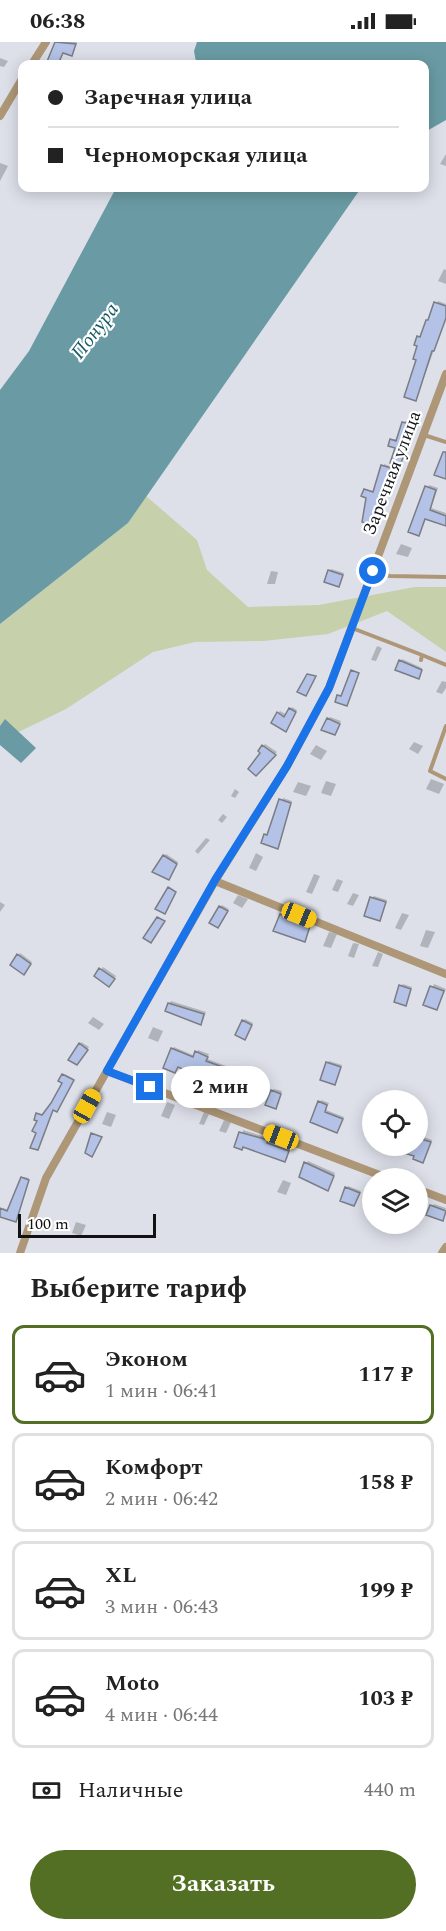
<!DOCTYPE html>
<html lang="ru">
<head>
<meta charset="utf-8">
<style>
	:root { --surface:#fff; --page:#f6f6f6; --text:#222; --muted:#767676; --line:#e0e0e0; --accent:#536f23 }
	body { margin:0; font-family:Spectral,serif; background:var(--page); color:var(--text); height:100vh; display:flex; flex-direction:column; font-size:22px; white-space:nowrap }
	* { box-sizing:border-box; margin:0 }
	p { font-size:20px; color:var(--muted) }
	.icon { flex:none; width:33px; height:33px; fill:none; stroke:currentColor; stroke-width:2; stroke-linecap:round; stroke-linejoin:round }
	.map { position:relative; height:1211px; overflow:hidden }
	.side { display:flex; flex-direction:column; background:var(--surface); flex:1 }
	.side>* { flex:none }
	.banner { position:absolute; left:18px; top:18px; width:411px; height:132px; border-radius:12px; box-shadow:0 3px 15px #0003; display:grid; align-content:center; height:132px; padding:0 30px; background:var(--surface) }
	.fabs { position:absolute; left:362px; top:1048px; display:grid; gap:12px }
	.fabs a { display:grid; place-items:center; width:66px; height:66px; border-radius:50%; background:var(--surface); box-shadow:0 3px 15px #0003; font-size:30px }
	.scale { position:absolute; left:18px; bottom:15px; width:138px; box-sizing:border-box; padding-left:6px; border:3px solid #101214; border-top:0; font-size:16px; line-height:21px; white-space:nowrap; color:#101214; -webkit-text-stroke:4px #fff; paint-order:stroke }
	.end { position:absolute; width:27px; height:27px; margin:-14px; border:8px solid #1a73e8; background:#fff; box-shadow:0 0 0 3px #fff }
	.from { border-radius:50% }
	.bubble { position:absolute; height:42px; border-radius:21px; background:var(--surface); box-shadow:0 3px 15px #0003; font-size:20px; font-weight:700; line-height:42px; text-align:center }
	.car { position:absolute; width:18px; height:36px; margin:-18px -9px; border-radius:8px; box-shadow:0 0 4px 2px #0007; background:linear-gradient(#f5c518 24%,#345 0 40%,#f5c518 0 76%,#345 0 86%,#f5c518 0) }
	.banner b { display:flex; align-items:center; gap:21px; height:57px; font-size:22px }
	.banner b+b { border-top:2px solid var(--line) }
	.banner i { width:15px; height:15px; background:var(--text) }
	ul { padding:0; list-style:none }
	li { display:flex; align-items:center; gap:18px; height:99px; margin:0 12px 9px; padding:0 18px; border:3px solid var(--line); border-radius:12px }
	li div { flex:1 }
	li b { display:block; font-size:22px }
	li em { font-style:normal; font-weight:700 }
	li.selected { border-color:var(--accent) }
	li>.icon { width:54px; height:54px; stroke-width:1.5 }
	h2 { padding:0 30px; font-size:27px; line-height:72px }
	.pay { display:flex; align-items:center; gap:15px; height:66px; padding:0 30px; font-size:22px }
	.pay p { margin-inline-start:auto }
	.action { display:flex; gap:12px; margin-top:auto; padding:12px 30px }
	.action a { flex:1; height:69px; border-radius:36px; background:var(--accent); color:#fff; font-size:24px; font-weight:700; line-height:69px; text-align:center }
	.status { display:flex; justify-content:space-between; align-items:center; height:42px; padding:0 30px; background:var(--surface); direction:ltr }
	.status svg { height:16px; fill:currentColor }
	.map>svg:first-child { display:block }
	.green { fill:#c6d0aa }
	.water { fill:#6a9ba4 }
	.shadow { fill:#0003 }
	.building { fill:#b3c2e6; stroke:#7a7d84; stroke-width:1.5 }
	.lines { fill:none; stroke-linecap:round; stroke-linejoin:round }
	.service { stroke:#ae9777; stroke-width:4 }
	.minor { stroke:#ae9777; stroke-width:8 }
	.route { stroke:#1a73e8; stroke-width:8 }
	.labels { text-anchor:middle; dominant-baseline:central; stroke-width:4.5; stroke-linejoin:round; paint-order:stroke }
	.street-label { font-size:18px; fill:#101214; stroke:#fff }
	.water-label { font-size:20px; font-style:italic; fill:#145b64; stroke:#fff }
</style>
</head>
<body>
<div class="status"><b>06:38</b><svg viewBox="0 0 49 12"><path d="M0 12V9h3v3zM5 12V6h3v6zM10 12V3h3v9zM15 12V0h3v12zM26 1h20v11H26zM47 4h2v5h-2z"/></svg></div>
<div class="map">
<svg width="446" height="1211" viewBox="0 0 446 1211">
	<rect width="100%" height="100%" fill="#dde0e9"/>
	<path class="green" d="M146,454l51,44 10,30 41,37 71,-2 96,-18h31v65l-59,-41 -59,23 -65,7 -68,1 -42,10 -87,57 -66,32v-117l128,-101z"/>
	<path class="water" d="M197,0h249v78l-21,12 -1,-68h-224l-4,-2 -2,-11z
		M116,146h245l-233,335 -128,101v-234l29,-39z
		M5,677l31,29 -15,15 -21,-18v-19z"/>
	<path class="shadow" d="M56,0h21l-5,12 -8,-3 -5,13h-7l-4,-1z
		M0,16l8,3 -4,6 -4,-1z
		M446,112v12l-6,-2z
		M0,121l8,3 -8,15z
		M444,227l2,1v14l-8,-3z
		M438,259l8,3v13l-30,82 2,-62 4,-1z
		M405,379l10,3 -16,40 -2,-17 -6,-8h7z
		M384,422l11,4 -23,55 -5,-13 -3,-2 4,-11 -3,-7 10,1z
		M429,443l9,3 -7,20 15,5v11l-20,-6 -7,16z
		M401,502l11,4 -4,9 -12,-3z
		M331,527l13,4 -6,13 -9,-15z
		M271,529l7,1 -3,12h-8z
		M377,604l5,2 -6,13 -5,-1z
		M402,617l20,9 -2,8 -19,-15z
		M442,639l4,1v6l-4,6 -6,-2z
		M292,665l5,3 -10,18 -9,-15 2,-2 7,4z
		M330,675l11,4 -6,13 -7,-15z
		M414,700l9,4 -5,8 -9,-5z
		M265,702l12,8 -21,22 7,-28z
		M316,703l11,6 -6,9 -11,-6z
		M431,737l13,5 -5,10 -13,-5z
		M326,739l10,3 -5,12 -10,-3z
		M298,740l13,4 -5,10 -13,-4z
		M235,747l4,3 -4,6 -4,-2z
		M283,756l9,3 -14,46 -15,-5z
		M223,772l4,3 -5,6 -4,-3z
		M206,796l4,2 -12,14 -3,-3z
		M256,811l7,4 -7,14 -7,-3z
		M166,812l12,8 -7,14 -7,-20z
		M314,832l6,2 -8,18 -6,-2z
		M337,837l6,2 -5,11 -6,-2z
		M353,851l6,2 -6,11 -6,-2z
		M238,853l10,4 -6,9 -9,-5z
		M374,854l13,4 -8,19 -7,-21z
		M0,860l5,3 -5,7z
		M222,863l7,4 -11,17 2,-19z
		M283,871l28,11 -7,16 -23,-25z
		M402,871l7,2 -8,15 -6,-2z
		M426,888l9,2 -7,16 -8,-2z
		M329,890l8,2 -6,14 -8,-2z
		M353,901l6,1 -5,14 -6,-2z
		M378,910l5,2 -5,13 -6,-1z
		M20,911l12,9 -6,9 -8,-16z
		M103,925l13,9 -5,7 -15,-8z
		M403,942l9,3 -7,17 -4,-18z
		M434,942l12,5 -9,20 -12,-5z
		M171,959l35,11 -3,9 -2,2 -32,-19z
		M93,975l11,7 -5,6 -11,-7z
		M245,977l8,4 -8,15 -2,-17z
		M153,985l10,4 -5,11 -10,-4z
		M81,1000l8,5 -11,15 2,-18z
		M174,1005l21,9 3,-6 11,4 -2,5 22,8 -6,16 -2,2 -42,-19 -4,5 -3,-22z
		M329,1019l13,4 -7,18 -8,-20z
		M65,1032l9,5 -16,30h-4l-15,38 -2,-33 7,1 20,-32z
		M274,1047l8,2 -6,16 -4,-16z
		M321,1058l8,3 -3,7 18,7 -7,14 -25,-9z
		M167,1060l8,3 -6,14 -8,-3z
		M371,1066h1v19l-8,-3z
		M107,1070l9,3 -5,12 -9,-3z
		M204,1070l5,2 -5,11 -5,-1z
		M224,1078l7,2 -5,11 -7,-2z
		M243,1088l26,8 -1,3 22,7 -3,11 -2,2 -40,-16 -3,3z
		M424,1095l8,3 -8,19 -37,-13h30z
		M308,1119l27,12 -7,16 -22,-26z
		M24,1135l5,1 -12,41 -17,-4 3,-7 6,2z
		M283,1138l8,3 -5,12 -9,-3z
		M348,1144l13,5 -7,14 -8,-17z
		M434,1162l12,4 -4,12 -10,-14z
		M76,1180l10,3 -5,11 -9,-3z"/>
	<path class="building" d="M55,0l21,2 -4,12 -9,-3 -5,11h-12z
		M434,260l12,4v12l-12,33h-2l-16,50 -12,-4 12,-37 -3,-1 4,-13 -3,-1 3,-9 3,1 6,-17h2z
		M402,380l12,3 -14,41 -10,-3 5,-15 -7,-2 2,-7 6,2z
		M443,410h3v27l-12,-4z
		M381,423l13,4 -22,56 -10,-3 4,-24 -5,-2 3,-7 9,3z
		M425,444l11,4 -6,20 16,6v10l-21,-7 -6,17 -11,-4z
		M328,528l15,5 -4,12 -15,-5z
		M399,618l23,10 -3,9 -24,-9z
		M351,628l8,3 -12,33 -12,-4 2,-7 4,1z
		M307,632l9,2 -10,20 -9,-4z
		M289,666l7,4 -10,20 -15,-9 6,-11 7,5z
		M327,676l13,6 -5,11 -14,-5z
		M262,703l14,10 -20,21 -8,-7 12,-16 -2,-2z
		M279,757l12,4 -13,46 -17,-6 3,-9 3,1z
		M163,813l14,9 -8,16 -17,-8z
		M168,845l8,5 -11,22 -10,-5z
		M370,855l16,5 -6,19 -16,-5z
		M219,864l9,5 -10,17 -9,-5z
		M280,872l30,12 -5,16 -32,-11z
		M157,875l8,4 -14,22 -8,-5z
		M17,912l14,10 -7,11 -14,-10z
		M99,926l16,11 -6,8 -15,-11z
		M399,943l12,4 -5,17 -12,-4z
		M430,944l14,5 -7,19 -14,-5z
		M168,961l36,11 -3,11 -36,-14z
		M242,978l10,5 -7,15 -10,-5z
		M79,1001l9,7 -11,15 -9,-5z
		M171,1006l22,9 2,-6 13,6 -2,4 22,8 -7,18 -43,-20 -3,6 -12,-5z
		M326,1020l15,5 -6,18 -15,-5z
		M62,1032l12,6 -17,32 -4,-2 -15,40 -8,-2 6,-15 -4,-2 5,-10 -3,-1 2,-7 6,2 9,-12 11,-20 -4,-2z
		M271,1048l10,4 -5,15 -11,-4z
		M318,1059l9,4 -2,7 18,7 -6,14 -27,-11z
		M239,1090l29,8 -1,3 22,8 -4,11 -42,-15 -1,3 -8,-3z
		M91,1091l11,4 -10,20 -7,-4z
		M421,1097l10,3 -8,21 -10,-4 1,-3 -26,-8 30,-2z
		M304,1120l30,14 -6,15 -29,-14z
		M21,1135l8,3 -13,42 -16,-5v-9l7,3z
		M345,1145l15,6 -6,13 -14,-5z
		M430,1163l16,6 -3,10 -17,-6z"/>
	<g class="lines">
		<path class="service" d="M424,393l22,7
			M373,529l17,5 56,1
			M352,586l70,27 -1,5
			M422,613l24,10
			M446,684l-16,45 16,8"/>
		<path class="minor" d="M32,22l14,-22
			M0,74l22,-37
			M215,839l231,93
			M107,1029l283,108
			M417,1147l29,11
			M20,1211l26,-75 169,-297 72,-115 42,-78 117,-314
			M442,1211l4,-6"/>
	</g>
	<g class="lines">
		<path class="route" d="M150,1045l-43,-16 108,-191 72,-114 42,-78 44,-117"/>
	</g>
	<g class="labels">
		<g class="street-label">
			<text transform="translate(392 431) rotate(-69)">Заречная улица</text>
		</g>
		<g class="water-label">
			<text transform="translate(95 289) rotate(-53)">Понура</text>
		</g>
	</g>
</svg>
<div class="fabs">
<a><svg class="icon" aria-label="locate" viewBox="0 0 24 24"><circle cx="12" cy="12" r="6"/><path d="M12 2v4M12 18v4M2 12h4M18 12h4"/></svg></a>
<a><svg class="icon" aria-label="layers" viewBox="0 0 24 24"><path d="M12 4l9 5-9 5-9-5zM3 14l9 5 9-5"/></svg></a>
</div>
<div class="scale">100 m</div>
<i class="end from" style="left:373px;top:529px"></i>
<i class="end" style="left:150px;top:1045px"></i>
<div class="bubble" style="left:171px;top:1024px;width:99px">2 мин</div>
<i class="car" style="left:299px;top:873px;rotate:112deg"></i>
<i class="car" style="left:87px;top:1064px;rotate:29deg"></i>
<i class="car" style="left:281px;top:1095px;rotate:291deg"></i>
<div class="banner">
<b><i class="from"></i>Заречная улица</b>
<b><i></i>Черноморская улица</b>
</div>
</div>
<section class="side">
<h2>Выберите тариф</h2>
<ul>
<li class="selected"><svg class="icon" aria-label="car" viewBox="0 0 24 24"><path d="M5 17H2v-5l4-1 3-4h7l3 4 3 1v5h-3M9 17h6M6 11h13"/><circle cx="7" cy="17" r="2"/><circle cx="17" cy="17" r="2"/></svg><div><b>Эконом</b><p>1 мин · 06:41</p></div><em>117 ₽</em></li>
<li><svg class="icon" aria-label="car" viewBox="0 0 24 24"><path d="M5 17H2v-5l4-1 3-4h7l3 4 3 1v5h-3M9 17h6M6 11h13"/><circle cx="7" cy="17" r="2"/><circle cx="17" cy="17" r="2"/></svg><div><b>Комфорт</b><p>2 мин · 06:42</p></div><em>158 ₽</em></li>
<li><svg class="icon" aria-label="car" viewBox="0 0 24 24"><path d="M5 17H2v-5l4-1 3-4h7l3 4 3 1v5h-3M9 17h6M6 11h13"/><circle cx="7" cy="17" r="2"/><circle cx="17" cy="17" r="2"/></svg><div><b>XL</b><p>3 мин · 06:43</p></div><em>199 ₽</em></li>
<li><svg class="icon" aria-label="car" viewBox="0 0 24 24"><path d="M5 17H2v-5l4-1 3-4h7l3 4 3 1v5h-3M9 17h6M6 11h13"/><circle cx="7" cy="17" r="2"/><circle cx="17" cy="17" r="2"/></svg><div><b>Moto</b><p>4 мин · 06:44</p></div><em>103 ₽</em></li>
</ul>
<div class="pay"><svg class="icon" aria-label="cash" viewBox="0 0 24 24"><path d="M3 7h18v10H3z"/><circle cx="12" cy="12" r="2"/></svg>Наличные<p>440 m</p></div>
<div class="action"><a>Заказать</a></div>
</section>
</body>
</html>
